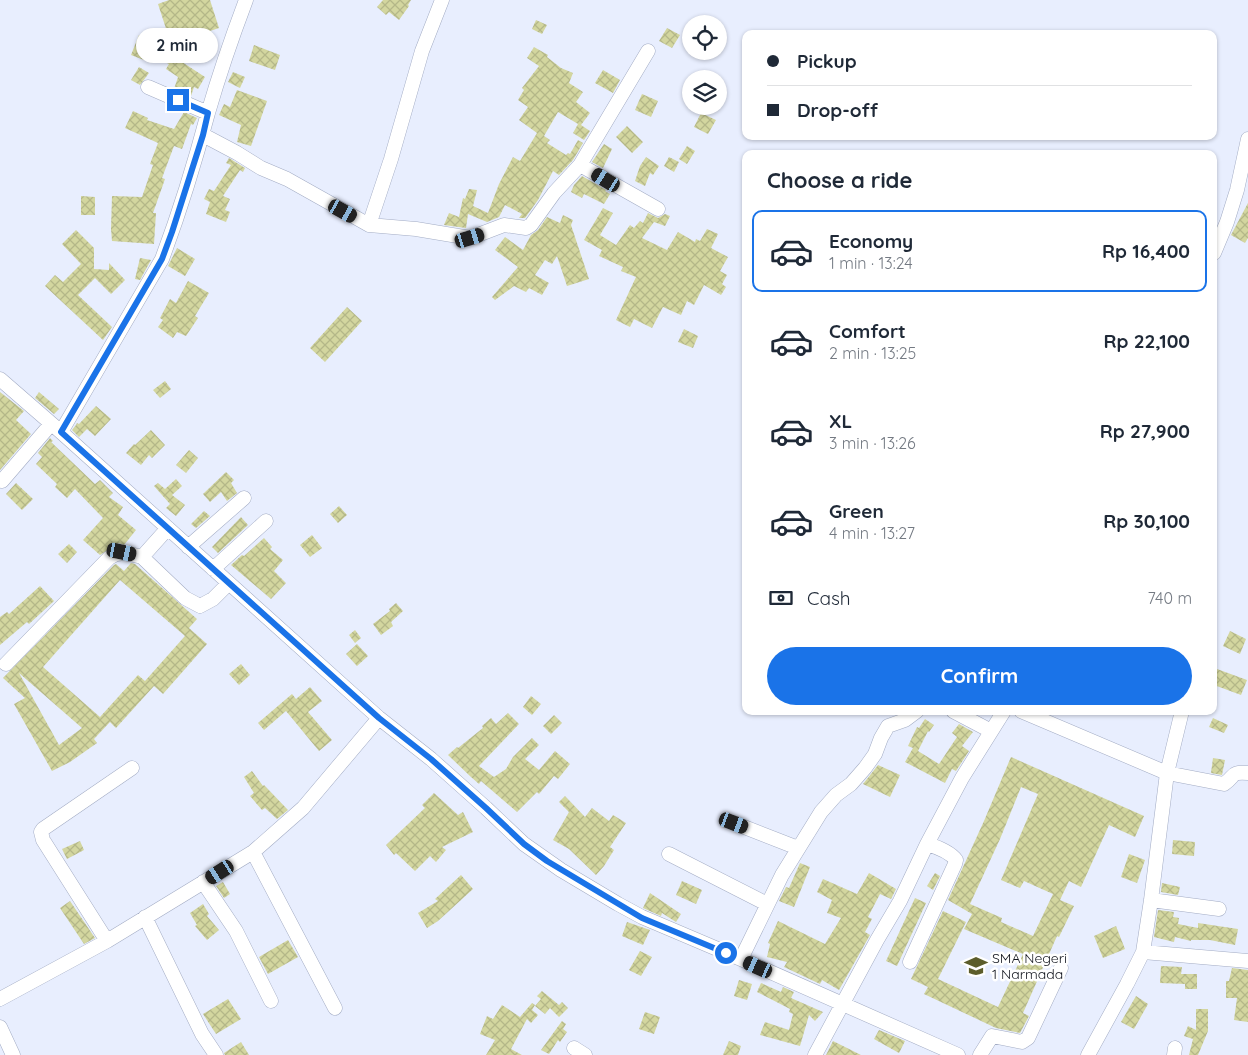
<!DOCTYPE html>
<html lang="en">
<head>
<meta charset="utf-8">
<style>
	:root { --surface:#fff; --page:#f2f2f3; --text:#1f2937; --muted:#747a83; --line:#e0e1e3; --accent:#1a73e8 }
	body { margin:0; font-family:Quicksand,sans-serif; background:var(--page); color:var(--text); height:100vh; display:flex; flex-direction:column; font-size:19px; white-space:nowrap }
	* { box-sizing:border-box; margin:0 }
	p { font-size:16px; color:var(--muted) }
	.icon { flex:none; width:28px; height:28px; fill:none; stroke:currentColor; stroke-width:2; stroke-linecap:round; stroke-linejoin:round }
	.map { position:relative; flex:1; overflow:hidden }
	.sheet { position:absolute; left:742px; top:150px; width:475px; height:565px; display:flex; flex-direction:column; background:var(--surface); border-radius:10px; box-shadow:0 1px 4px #0004 }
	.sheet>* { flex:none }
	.top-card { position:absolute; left:742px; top:30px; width:475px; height:110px; border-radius:10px; box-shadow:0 1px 4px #0004; display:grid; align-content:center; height:110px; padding:0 25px; background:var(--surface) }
	.buttons { position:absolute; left:682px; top:15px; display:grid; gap:10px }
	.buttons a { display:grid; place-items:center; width:45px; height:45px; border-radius:50%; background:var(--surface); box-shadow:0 1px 4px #0004; font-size:25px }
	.end { position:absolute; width:22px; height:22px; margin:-11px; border:6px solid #1a73e8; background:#fff; box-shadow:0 0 0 2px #fff }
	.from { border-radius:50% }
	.bubble { position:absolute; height:35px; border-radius:18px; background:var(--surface); box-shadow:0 1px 4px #0004; font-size:16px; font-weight:800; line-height:35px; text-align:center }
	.car { position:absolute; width:15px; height:30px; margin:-15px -8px; border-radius:6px; box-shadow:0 0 4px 1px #0007; background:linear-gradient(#222 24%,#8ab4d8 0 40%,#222 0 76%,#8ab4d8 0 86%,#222 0) }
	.top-card b { display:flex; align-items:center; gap:18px; height:48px; font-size:19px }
	.top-card b+b { border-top:1px solid var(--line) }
	.top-card i { width:12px; height:12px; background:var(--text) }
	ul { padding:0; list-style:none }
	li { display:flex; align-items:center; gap:15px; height:82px; margin:0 10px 8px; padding:0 15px; border:2px solid transparent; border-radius:10px }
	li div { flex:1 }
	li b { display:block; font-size:19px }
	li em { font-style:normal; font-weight:800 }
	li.active { border-color:var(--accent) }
	li>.icon { width:45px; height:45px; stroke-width:1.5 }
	h2 { padding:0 25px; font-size:22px; line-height:60px }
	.pay { display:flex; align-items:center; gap:12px; height:55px; padding:0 25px; font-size:19px }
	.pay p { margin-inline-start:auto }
	.primary-button { display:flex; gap:10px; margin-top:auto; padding:10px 25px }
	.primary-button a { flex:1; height:58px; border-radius:30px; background:var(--accent); color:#fff; font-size:20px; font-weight:800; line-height:58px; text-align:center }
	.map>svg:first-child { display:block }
	.building { fill:url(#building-cross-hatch); fill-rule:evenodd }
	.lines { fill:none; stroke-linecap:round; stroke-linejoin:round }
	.minor-casing { stroke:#a3acc4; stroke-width:15 }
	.minor { stroke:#fff; stroke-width:14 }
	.route { stroke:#1a73e8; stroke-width:6 }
	.labels { text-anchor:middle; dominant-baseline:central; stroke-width:5; stroke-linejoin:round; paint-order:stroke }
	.poi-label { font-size:14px; fill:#12151e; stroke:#fff; text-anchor:start }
</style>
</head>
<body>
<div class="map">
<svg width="1248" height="1055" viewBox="0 0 1248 1055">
	<defs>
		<pattern id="building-cross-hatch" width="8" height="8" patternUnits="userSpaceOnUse" patternTransform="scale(1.25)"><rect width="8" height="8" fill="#d3d69f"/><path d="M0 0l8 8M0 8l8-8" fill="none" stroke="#b4b788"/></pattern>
	</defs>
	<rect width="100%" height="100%" fill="#e8eefe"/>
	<path class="building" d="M169,0h41l9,28 -48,16 -13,-40z
		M383,0h28l-3,5 1,1 -10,14 -10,-8 -3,3 -9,-8z
		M536,20l11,5 -5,9 -10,-5z
		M667,28l13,7 -8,13 -13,-7z
		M139,35l13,5 -8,20 -13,-5z
		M254,45l26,10 -5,15 -26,-9z
		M534,47l14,8 -1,2 14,11 12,5 -4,10 14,9 -7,10 14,11 -9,12 9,6 -6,9 -11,-7 5,-9 -20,-12 -14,24 6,4 -3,3 19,12 2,-2 2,1 8,-14 5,3 -10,17 -14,15 -6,-4 -15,29 -13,18h-6l3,-4 -17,-9 -6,12 -12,5 -19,-8 -2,14 -22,-3 5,-12 10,4 4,-19 2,1 4,-10 8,1 -4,16 15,7 11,-29 14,-27 7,4 17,-28 -18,-13 9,-13 -10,-7 6,-10 -2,-2 17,-22 -12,-8z
		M175,50l11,7 -4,5 23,15 -7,12 -4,-2 -3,9 -17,-7 4,-12 -12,-8 3,-5 -2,-1z
		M139,67l10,6 -9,12 -9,-5z
		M603,70l17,10 -7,13 -18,-10z
		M233,72l12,5 -5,11 -12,-6z
		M237,90l30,11 -16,45 -14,-4 4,-17 -22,-10 5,-11 6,3z
		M642,94l16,7 -7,16 -16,-7z
		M133,111l15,7 -1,2 27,9 10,-17 13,6 -4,7 -2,-1 -9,25 -8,-3 -12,32 3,1 -12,34h3l-2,31 -42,-3 -1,-12 1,-33 30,1 11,-32 -3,-1 8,-21 -33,-15z
		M701,113l15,7 -8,14 -14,-7z
		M627,126l16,16 -11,11 -16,-16z
		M604,144l8,5 -9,19 -11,-6z
		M687,146l8,5 -8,13 -8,-5z
		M646,157l13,9 -6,9 -3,-2 -5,13 -10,-5 5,-15z
		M669,157l10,5 -5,10 -10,-6z
		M229,158l16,10 -2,4 -3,-2 -17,26 7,3 -5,11 5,2 -4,10 -20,-8 4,-12 -6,-3 5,-10 5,2 17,-26 -5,-2z
		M582,176l24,14 -1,1 5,3 -6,10 -20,-10 -2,4 -11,-6 3,-7z
		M81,196l14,1v18h-14z
		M1248,203v35l-3,5 -14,-8z
		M603,208l10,5 -13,22 16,10 14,-20 4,3 6,-7 3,2 5,-10 10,5 7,-4 5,2 -5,10 -11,-4 -12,16 25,12 11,-18 17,10 1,-3 4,2 7,-12 11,5 -7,14 17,9 -8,14 7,4 -5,9 4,3 -5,8 -17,-10 -10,20 -7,-4 -6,14 -18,-8 -11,21 -18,-9 -4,8 -14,-7 20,-43 -15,-6 2,-4 -24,-11 3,-6 -18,-10z
		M563,215l10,5 -2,5 18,54 -22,7 -10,-30 -5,8 -7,-4 -10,15 14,8 -7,12 -13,-7 -3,4 -12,-6 -19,14 -3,-3 26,-30 -23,-17 10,-13 18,13 8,-15 7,-5 9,-13 13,6z
		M76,230l18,18v21l15,1v-7l16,17 -14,14 -16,-16 -17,17 34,32 -9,13 -58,-54 10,-11 8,7 18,-18 -19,-20z
		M177,248l18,11 -10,17 -17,-10z
		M140,258l11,2 -11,20 -5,-1z
		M188,281l21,12 -14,23 3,2 -12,18 -9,-4 -4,6 -15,-11 5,-7 -3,-2 10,-19 6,4z
		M347,307l15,14 -37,41 -15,-14z
		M684,329l14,7 -5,12 -15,-6z
		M165,381l6,8 -11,9 -7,-8z
		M0,392l24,19 -8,9 15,14 -31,36z
		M39,392l20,17 -5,5 -19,-16z
		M96,406l15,13 -16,17 -8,-7 -8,8 -7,-7 4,-5 1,-2 2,1z
		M151,430l14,15 -13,13 -3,-3 -8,10 -15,-12 8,-9 1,1z
		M50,438l3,3 -2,1 44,42 5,-4 13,13 -4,4 14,10 -5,8 18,15 -12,15 -5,-2 -19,12 -17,-15 20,-22 -28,-29 -8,9 -12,-11 2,-3 -21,-20 6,-7 -4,-4z
		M189,450l9,8 -12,15 -10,-8z
		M226,472l8,8 -3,3 6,10 -10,8 -6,-9 -11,10 -7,-8z
		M176,479l6,7 -10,9 13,10 -9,11 -10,-8 4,-4 -16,-18 4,-3 7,6z
		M16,483l17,16 -11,11 -16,-16z
		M339,506l8,9 -9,8 -8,-9z
		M204,511l6,5 -14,12 -5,-4z
		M241,517l7,8 -30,28 -6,-6z
		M312,535l10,13 -12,9 -10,-12z
		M264,538l8,9 -2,2 13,11 -9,11 12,12 -15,16 -40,-34 11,-10 2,1z
		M69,544l8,8 -10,11 -9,-9z
		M131,563l4,1 62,55 -8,9 18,16 -44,50 -9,-8 -38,42 -6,-6 -16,17 3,4 -27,19 -18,9 -38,-67 11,-6 -22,-20 111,-113 2,-1 8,7zM120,580l65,56 -40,45 -7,-6 -38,42 -57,-50zM19,673l63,55 -23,17z
		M40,586l14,15 -25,23 -2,-2 -27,23v-28l7,-5 2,2z
		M396,603l7,8 -12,11 2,4 -12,9 -8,-11 17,-13 -1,-2z
		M355,630l6,8 -6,5 -6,-8z
		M1230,631l16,8 -6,15 -17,-8z
		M357,644l11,12 -11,10 -11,-12z
		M241,664l9,11 -11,10 -10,-11z
		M1217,669l30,11 -6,15 -27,-10v-8z
		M310,687l12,14 -14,11 24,28 -13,11 -33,-40 -22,19 -6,-7 34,-29 4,5z
		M531,696l10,8 -9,11 -9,-8z
		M508,713l11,11 -40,42 15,11 12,-8 7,-12 19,-19 7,7 -14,14 14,11 16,-19 15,13 -12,15 -4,-3 -15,18 -2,-2 -20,20 -36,-31 -2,3 -8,-7 -23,-22 9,-8 1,1 25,-20 -1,-2 9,-8 5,6z
		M554,715l8,8 -11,11 -8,-8z
		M1213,718l15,7 -4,8 -15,-6z
		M925,719l9,6 -5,7 -1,-1 -10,20 21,13 18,-27 -5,-4 7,-9 14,8 -11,14 7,5 -13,20 -4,-2 -7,14 -40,-21 8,-14 -5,-2 9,-19 2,1z
		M1011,757l133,59 -9,21 -26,-12 -28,62 -12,-6 -9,19 14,6 -15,31 -2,-1 -34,77 6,3 -9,17 -24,-5 -72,-34 4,-7 -17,-8 32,-68 23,11 -28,57 60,28 25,-53 -59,-25 8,-15 -24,-14 36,-79zM1021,787l17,7 -37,86 19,8 4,-7 29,13 -20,42 -32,-14 1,-4 -32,-14 30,-65z
		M1213,758l12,2 -3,15 -11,-2z
		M878,765l22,10 -10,22 -27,-13z
		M252,771l11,15 1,-1 24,25 -11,9 -12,-11 -3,2 -12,-14 4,-3 -10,-16z
		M434,793l24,22 5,-3 10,20 -31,15 4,3 -10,12 -6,-6 -15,15 -19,-18 -2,2 -8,-10 39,-37 -3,-3z
		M565,796l20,21 7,-9 17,13 4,-6 13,8 -16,24 4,3 -10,16 -8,9 -27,-26 -16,-9 16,-28 -10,-10z
		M1173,840l22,2 -1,14 -22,-2z
		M80,841l4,9 -17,9 -5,-10z
		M1129,854l16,6 -8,23 -16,-6z
		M800,863l10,4 -16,40 -15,-6 7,-14 3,1z
		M869,873l27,16 -5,10 -11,-5 -12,23 4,2 -7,13 5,3 -31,55 -17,-10 -2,4 -36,-17 3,-5 -20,-5 3,-13 -2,-1 10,-22 47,23 16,-26 -14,-5 5,-13 -15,-8 6,-13 34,15z
		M935,873l5,3 -7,14 -6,-4z
		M461,875l12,14 -35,32 -11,7 -9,-15 20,-12 -3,-2z
		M682,881l20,9 -6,14 -20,-9z
		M223,882l7,12 -6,4 -8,-12z
		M1162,883l18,4 -2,8 -17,-3z
		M650,893l31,21 -5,8 -14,-9 -1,3 -18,-8z
		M915,898l11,5 -29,63 -11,-5z
		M70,901l25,37 -11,6 -24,-36z
		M203,904l6,10 -2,2 12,14 -12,10 -12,-14 2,-1 -7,-12z
		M1158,910l16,2 -1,5 6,1 -1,6 20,4v-5l40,6 -3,16 -25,-5h-19v1l-16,-4 -1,5 -20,-5z
		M627,922l23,8 -7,15 -21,-9z
		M1116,926l9,23 -22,9 -9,-22z
		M288,940l10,17 -30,17 -9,-17z
		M640,951l12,6 -11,19 -12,-6z
		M1161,966l21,1 -1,7h16v15h-12v-5l-25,-1z
		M1232,968l16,2v52l-14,-2 3,-22h-11v-17h3z
		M739,980l13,4 -5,16 -13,-4z
		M761,983l20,9 2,-5 11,5 -3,6 32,14 -8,9 -6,-6 -9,31 -40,-11 5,-13 24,8 4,-16 -4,-2 1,-3 -33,-17z
		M542,991l17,14 3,-3 6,6 -9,9 -9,-9 -5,6 -10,-8 6,-7 -4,-3z
		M1136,996l12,8 -14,25 -13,-7z
		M228,999l13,20 -25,15 -13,-20z
		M532,1003l3,2 -3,5 6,5 -7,8 -4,-4 -16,30 11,6h-36l9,-15 -15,-6 7,-18 6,3 9,-14 18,12z
		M1196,1009h12v22l-10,24h-9l4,-16 -9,-3 4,-10 8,4z
		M645,1012l15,5 -6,17 -15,-5z
		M562,1021l4,3 -3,5 4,3 -7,10 -2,-2 -9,14 -8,-4z
		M879,1030l26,11 -6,12 -25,-14z
		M729,1041l12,5 -3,9h-15z
		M833,1041l28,14h-35z
		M241,1042l8,13h-24l-1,-2z"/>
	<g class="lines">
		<defs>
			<path id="minor" d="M148,87l60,26
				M203,135l34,18 24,15 26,11 82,46 47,4 54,9 34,-13 22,3 5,-3 23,-32 26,-28 68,-114
				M580,165l78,44
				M369,225l22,-66 31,-108 20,-51
				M1214,253l13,-31 10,-32 11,-51
				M0,379l61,53 318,286 52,41 55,49 38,36 37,26 57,34 24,13 99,42 217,96
				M61,432l101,-173c18,-48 33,-97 46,-146 11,-38 24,-76 38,-113
				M2,481l49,-57
				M188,547l56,-49
				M142,557l43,41 15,8 13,-7 16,-16
				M213,569l53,-48
				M6,664l103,-106c11,-8 21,-4 33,-1l26,-29
				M953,711l38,20
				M1021,711l146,62 57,11c13,-9 5,-12 24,-11
				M734,823l64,25
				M253,852l82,156
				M669,854l98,50
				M203,882l33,49 35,70
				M1151,900l68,9
				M145,917l57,117 14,21
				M107,941l-64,-101 -2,-8 2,-3 89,-61
				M1143,952l105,9
				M741,959l41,-84 39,-63 15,-17 15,-11 14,-16 10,-14 6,-16 7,-12 17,-6 12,-9
				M910,962l45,-98 1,-4c-6,-8 -19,-13 -29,-16
				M0,999l107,-58 146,-89 50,-44 76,-90
				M0,1027l13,28
				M574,1048l11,7
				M815,1055l62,-115 23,-39 27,-57 35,-66 42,-67
				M980,1055l12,-19 30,6 6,-4 33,-70
				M1088,1055l39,-71 16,-32 8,-52 16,-127 15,-62
				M1174,1055l1,-7"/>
		</defs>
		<use href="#minor" class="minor-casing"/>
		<use href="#minor" class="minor"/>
	</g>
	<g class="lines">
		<path class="route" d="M178,100l30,13 -5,22 -31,97 -10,27 -101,173 318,286 52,41 55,49 38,36 23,17 95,57 84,35"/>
	</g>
	<defs>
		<symbol id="school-bare" viewBox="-9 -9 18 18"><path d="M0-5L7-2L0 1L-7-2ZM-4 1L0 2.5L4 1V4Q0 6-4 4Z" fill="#5c5d2b" stroke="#fff" stroke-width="2.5" paint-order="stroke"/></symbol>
	</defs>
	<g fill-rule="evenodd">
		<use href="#school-bare" x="960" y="950" width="32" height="32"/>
	</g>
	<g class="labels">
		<g class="poi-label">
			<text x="992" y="958">SMA Negeri<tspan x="992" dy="16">1 Narmada</tspan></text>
		</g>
	</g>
</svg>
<div class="buttons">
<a><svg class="icon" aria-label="locate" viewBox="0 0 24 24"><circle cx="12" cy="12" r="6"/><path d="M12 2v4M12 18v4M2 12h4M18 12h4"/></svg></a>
<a><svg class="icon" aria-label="layers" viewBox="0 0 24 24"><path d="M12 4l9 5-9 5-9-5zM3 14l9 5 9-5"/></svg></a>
</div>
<i class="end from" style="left:726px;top:953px"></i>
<i class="end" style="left:178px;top:100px"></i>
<div class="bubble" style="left:136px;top:28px;width:82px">2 min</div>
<i class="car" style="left:606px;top:180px;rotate:301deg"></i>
<i class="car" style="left:343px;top:211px;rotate:119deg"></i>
<i class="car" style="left:470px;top:238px;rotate:73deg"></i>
<i class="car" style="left:122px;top:552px;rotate:102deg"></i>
<i class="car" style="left:734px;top:823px;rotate:111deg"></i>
<i class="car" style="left:220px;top:872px;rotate:238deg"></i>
<i class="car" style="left:758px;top:967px;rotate:294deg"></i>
<div class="top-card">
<b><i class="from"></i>Pickup</b>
<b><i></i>Drop-off</b>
</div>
<section class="sheet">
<h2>Choose a ride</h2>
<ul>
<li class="active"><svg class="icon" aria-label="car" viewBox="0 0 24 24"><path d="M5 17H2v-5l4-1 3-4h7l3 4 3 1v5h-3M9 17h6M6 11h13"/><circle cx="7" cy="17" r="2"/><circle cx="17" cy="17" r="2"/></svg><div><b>Economy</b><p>1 min · 13:24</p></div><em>Rp 16,400</em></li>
<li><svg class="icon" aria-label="car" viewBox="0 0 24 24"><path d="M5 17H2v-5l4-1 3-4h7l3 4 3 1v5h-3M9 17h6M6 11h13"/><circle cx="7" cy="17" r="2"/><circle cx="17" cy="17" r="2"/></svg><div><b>Comfort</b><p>2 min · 13:25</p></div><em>Rp 22,100</em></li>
<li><svg class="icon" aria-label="car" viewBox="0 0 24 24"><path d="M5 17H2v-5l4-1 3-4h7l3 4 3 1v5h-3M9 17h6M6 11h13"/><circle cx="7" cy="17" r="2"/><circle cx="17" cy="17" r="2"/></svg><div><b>XL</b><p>3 min · 13:26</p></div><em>Rp 27,900</em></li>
<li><svg class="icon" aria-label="car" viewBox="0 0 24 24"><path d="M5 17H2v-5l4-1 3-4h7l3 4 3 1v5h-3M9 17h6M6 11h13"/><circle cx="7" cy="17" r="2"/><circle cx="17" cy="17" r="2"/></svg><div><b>Green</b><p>4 min · 13:27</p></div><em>Rp 30,100</em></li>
</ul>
<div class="pay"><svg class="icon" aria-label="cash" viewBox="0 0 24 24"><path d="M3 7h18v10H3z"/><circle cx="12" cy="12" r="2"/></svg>Cash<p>740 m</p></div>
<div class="primary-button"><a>Confirm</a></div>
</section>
</div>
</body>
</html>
